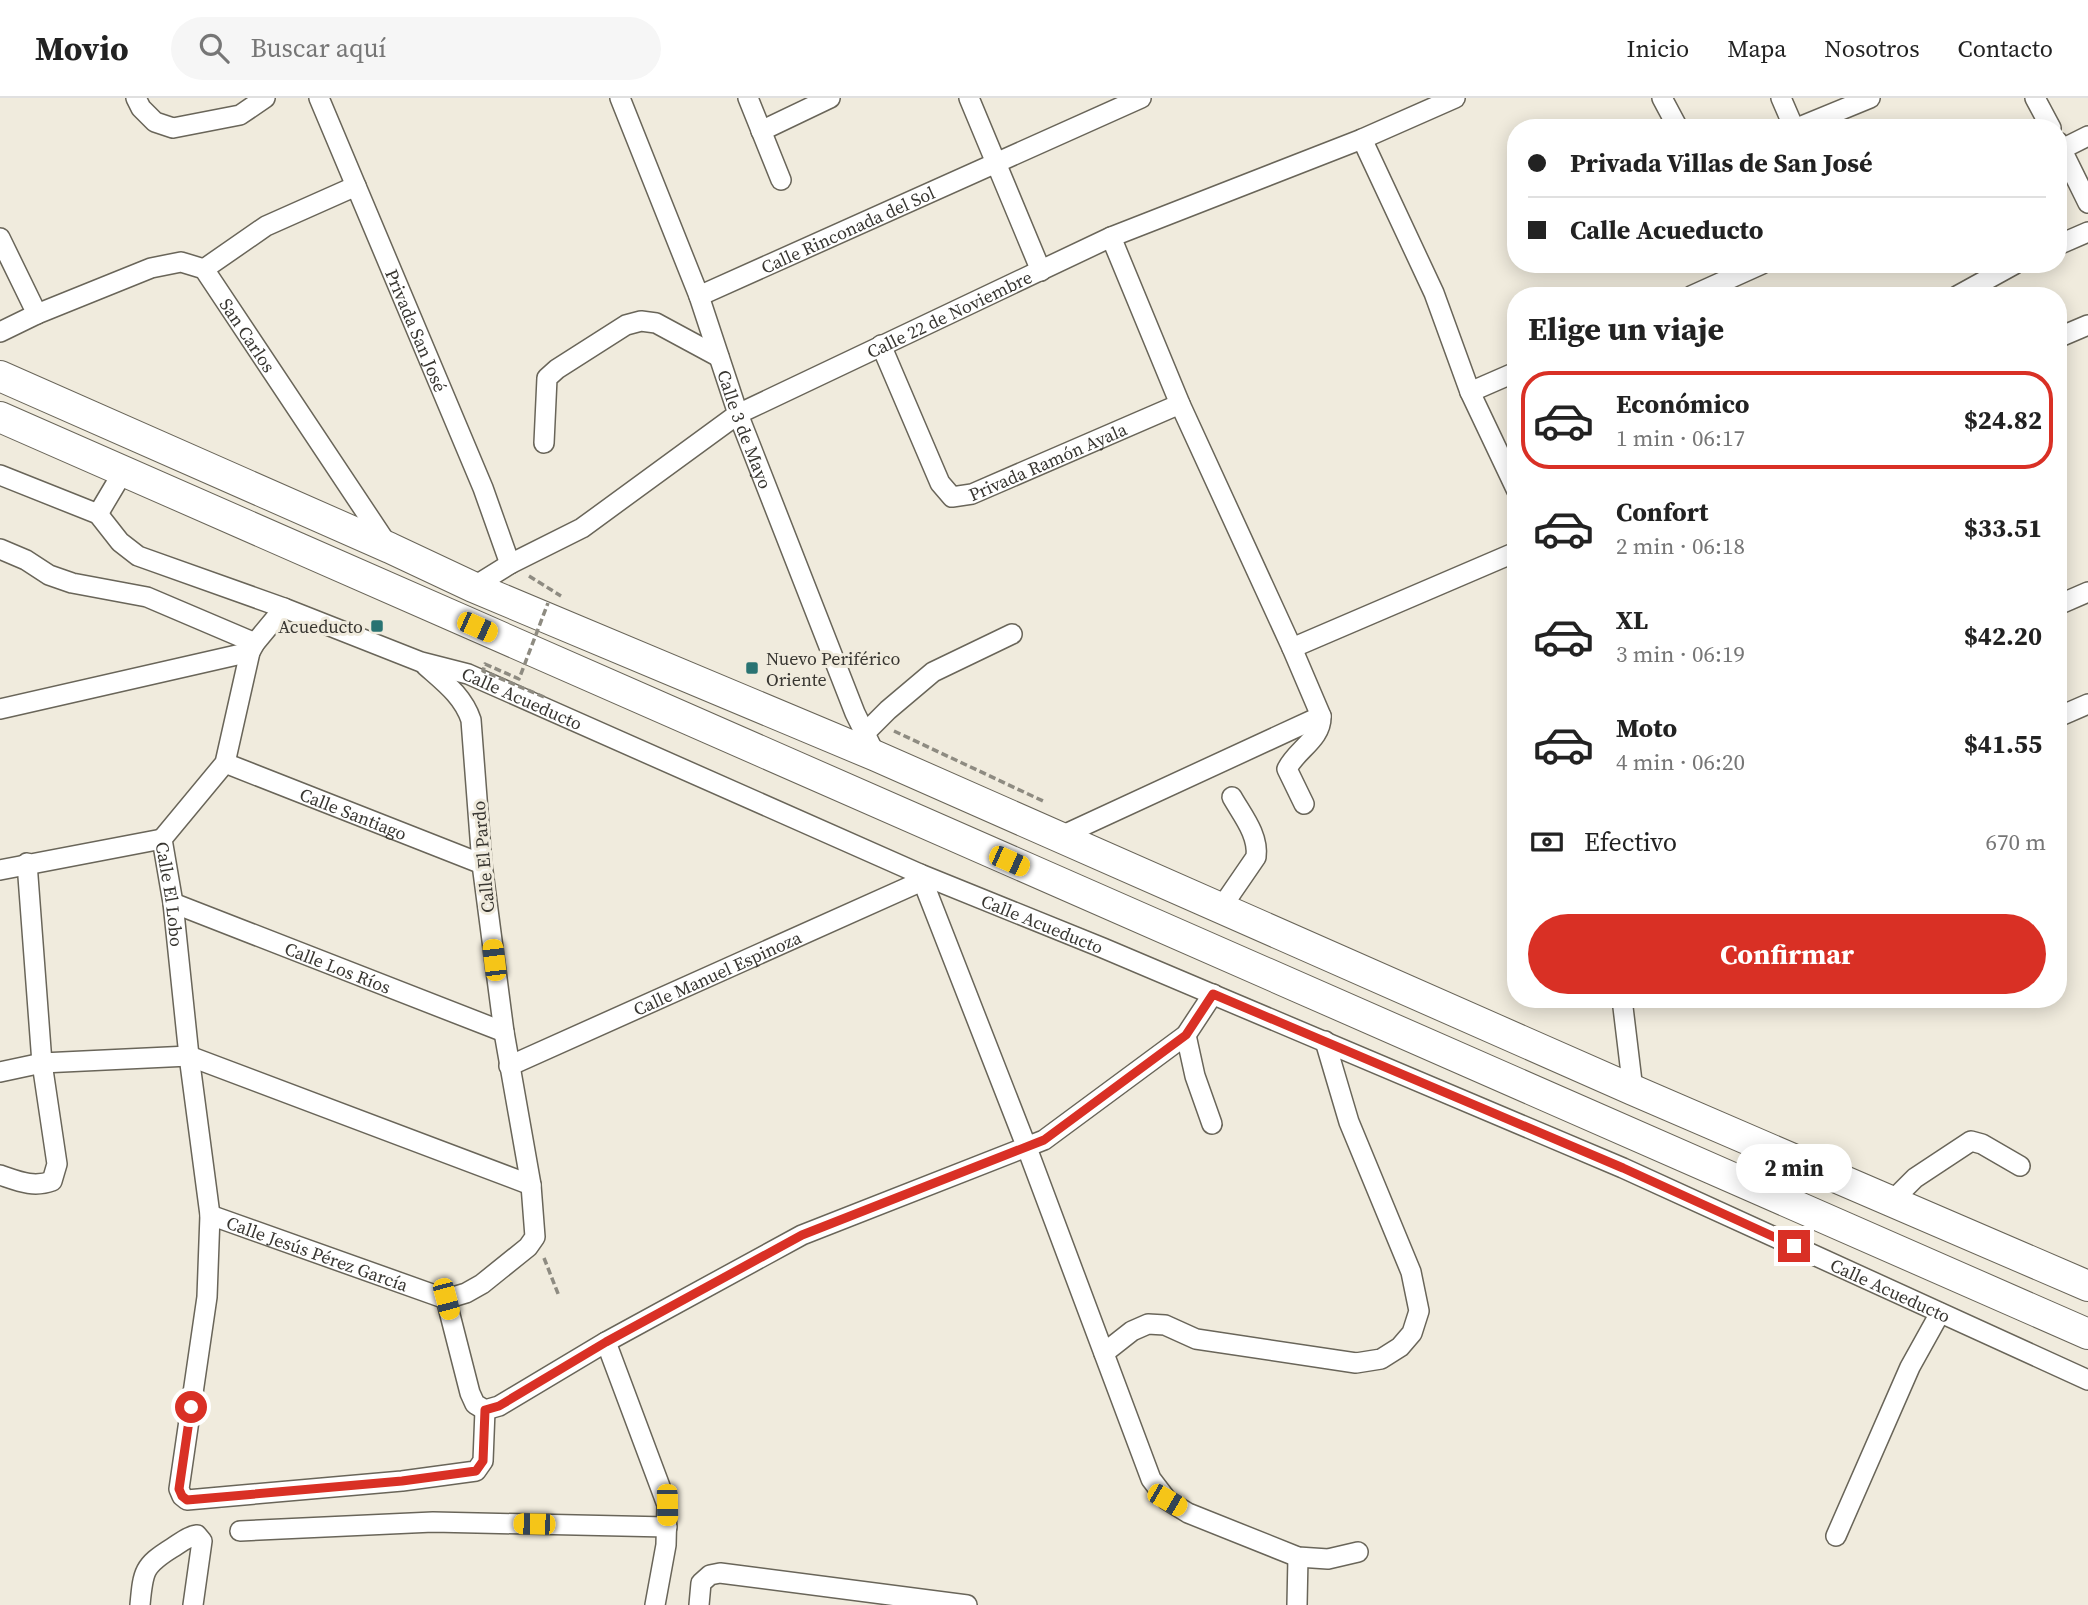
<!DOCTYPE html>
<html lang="es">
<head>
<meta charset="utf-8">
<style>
	:root { --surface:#fff; --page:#f6f6f6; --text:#222; --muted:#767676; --line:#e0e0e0; --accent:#d93025 }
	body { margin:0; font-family:"Source Serif 4",serif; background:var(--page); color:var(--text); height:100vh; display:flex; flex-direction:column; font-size:26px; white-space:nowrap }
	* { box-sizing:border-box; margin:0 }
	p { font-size:23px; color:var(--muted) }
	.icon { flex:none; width:38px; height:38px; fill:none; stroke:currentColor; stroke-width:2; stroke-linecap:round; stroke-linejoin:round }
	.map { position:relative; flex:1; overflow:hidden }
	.details { position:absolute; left:1507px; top:189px; width:560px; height:721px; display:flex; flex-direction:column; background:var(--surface); border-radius:28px; box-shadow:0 4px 18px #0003 }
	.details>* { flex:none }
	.banner { position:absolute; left:1507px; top:21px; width:560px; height:154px; border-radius:28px; box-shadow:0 4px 18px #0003; display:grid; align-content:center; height:154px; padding:0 21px; background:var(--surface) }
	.end { position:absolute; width:32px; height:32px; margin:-16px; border:9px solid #d93025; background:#fff; box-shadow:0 0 0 4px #fff }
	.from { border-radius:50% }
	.bubble { position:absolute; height:49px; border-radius:24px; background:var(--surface); box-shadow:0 4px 18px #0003; font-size:23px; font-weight:700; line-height:49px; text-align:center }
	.car { position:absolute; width:21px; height:42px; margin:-21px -10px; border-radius:9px; box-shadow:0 0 5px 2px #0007; background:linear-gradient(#f5c518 24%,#345 0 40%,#f5c518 0 76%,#345 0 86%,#f5c518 0) }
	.banner b { display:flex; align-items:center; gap:24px; height:66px; font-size:26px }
	.banner b+b { border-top:2px solid var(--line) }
	.banner i { width:18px; height:18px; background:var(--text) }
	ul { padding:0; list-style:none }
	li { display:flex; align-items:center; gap:21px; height:98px; margin:0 14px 10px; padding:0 7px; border:4px solid transparent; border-radius:28px }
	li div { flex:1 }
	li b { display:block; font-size:26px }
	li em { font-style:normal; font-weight:700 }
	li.active { border-color:var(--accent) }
	li>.icon { width:63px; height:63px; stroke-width:1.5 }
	h2 { padding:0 21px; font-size:32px; line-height:84px }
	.pay { display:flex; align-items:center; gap:18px; height:77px; padding:0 21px; font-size:26px }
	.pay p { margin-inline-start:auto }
	.button { display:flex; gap:14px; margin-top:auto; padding:14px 21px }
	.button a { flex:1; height:80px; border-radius:42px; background:var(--accent); color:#fff; font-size:28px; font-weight:700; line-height:80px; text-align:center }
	header { display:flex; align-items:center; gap:42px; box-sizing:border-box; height:98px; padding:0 35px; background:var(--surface); border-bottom:2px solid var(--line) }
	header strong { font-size:33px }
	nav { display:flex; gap:38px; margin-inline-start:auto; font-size:24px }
	.search { width:490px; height:63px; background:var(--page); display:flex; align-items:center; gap:18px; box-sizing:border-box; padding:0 24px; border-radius:38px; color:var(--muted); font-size:26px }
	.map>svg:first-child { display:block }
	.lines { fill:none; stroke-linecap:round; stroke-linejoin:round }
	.minor-casing { stroke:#696559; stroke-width:22 }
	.highway-casing { stroke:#696559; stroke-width:32 }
	.path { stroke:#8e8b81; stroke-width:3.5; stroke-dasharray:7 3.5; stroke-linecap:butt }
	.minor { stroke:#fff; stroke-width:19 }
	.highway { stroke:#fff; stroke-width:30 }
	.path-bridge { stroke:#8e8b81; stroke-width:3.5; stroke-dasharray:7 3.5; stroke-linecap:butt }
	.route { stroke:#d93025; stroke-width:9 }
	.poi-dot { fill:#297372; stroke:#f0ebdd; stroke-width:2.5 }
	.labels { text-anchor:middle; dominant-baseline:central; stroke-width:6; stroke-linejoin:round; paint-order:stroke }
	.street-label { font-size:18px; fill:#383631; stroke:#f0ebdd }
	.poi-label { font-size:18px; fill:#383631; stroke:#f0ebdd; text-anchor:end }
</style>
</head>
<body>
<header>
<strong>Movio</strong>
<div class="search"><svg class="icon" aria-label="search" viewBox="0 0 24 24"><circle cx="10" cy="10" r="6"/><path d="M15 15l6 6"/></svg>Buscar aquí</div>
<nav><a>Inicio</a><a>Mapa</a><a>Nosotros</a><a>Contacto</a></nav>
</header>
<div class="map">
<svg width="2088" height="1507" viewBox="0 0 2088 1507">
	<rect width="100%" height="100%" fill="#f0ebdd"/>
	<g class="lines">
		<defs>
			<g id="minor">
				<path d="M136,0l5,10 14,14 18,6 67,-13 25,-17"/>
				<path id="s1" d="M319,0l164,390 27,76"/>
				<path id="s2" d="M620,0l79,198 39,118 117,299 21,43"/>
				<path d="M748,0l33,82"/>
				<path d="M969,0l72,173"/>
				<path d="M1662,0l16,30"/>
				<path d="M1781,0l13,30"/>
				<path d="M2035,0l16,30"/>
				<path d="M1797,30l73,-30"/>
				<path d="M761,33l69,-33"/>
				<path d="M1362,41l72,154 36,99 46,97"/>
				<path d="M2058,44l30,61"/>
				<path d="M2062,51l26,-13"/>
				<path d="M1111,139l69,167 112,244 29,68c1,23 -25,34 -34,53l17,35"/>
				<path d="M0,140l37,76"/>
				<path d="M2058,147l30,-13"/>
				<path d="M204,171l62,-43 90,-40"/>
				<path id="s3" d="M699,198l442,-198"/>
				<path d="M1691,198l71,-32"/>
				<path d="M1957,198l58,-32"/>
				<path id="s4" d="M0,234l37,-18 114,-46 30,-6 23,7 185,278"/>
				<path d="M2062,238l26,-11"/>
				<path id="s5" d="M881,247l59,138 12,14 20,-3 208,-90"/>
				<path d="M1470,294l46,-20"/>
				<path d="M544,345l3,-65 10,-9 69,-44 15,-4 15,2 63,34"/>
				<path id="s6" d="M0,377l98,39 22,28 18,14 146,52 137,54 47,12 452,200 183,74 520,220 465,212"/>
				<path d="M98,416l25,-42"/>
				<path d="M0,451l26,11 23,15 23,8 75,14 108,46"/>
				<path id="s7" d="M473,489l37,-23 72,-36 156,-114 373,-177 251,-98 93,-41"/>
				<path d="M2058,507l30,-13"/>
				<path id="s8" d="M284,510l-29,35 -5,9 -25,111 -63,76 11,64 16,153 21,159 -3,82 -28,192 3,7 5,4 215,-19 74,-10 7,-10 2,-51"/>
				<path d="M1292,550l224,-96"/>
				<path d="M0,611l250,-57"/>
				<path d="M2058,619l30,-13"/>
				<path d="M865,635l23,-23 45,-38 79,-38"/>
				<path id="s9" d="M225,665l257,101"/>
				<path d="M1059,739l262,-121"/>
				<path d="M0,772l162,-31"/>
				<path d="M920,776l107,274 124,331 16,21 21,13 110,44 30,2 30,-7"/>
				<path id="s10" d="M173,805l331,129"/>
				<path d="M1221,810l35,-51c3,-22 -14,-42 -24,-60"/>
				<path d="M1622,901l11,91"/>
				<path d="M1186,937l9,41 17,48"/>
				<path id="s11" d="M509,968l413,-185"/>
				<path d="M0,974l42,-9 147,-7 342,129"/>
				<path d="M0,1077c18,6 33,13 52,6l5,-17 -15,-101 -15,-200"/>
				<path d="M1892,1103l23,-23 56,-37 11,3 38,22"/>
				<path id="s12" d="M210,1117l236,84 20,-6 16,-9 46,-37 7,-10 -4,-52 -27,-153 -22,-168 -11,-144c-8,-24 -27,-38 -45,-54"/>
				<path d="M446,1201l24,94 5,11 10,6 14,-4 107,-64 196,-107 242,-95 142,-105 27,-41"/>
				<path d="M606,1244l61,163 -1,40 -11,60"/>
				<path d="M1104,1255l28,-22 16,-7 17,1 31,14 160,24 25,-4 19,-12 12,-14 7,-22 -8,-39 -62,-150 -24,-81"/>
				<path d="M240,1433l193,-9 234,5"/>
				<path d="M1836,1438l74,-169 30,-54"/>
				<path d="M140,1507c3,-33 3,-39 32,-57 8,-5 16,-12 25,-13l5,6 -9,64"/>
				<path d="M699,1507l2,-22 9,-8 10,-2 247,32"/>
				<path d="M1297,1507l1,-48"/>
			</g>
			<path id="highway" d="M0,278l390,172 83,39 403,169 757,334 455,196
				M0,319l2088,917"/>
		</defs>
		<use href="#minor" class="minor-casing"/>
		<use href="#highway" class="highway-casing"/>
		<path class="path" d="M529,478l32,20
			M894,633l149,70
			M544,1160l15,38"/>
		<use href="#minor" class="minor"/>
		<use href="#highway" class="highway"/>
		<path class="path-bridge" d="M544,599l-61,-26 2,-7 34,15 29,-76"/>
	</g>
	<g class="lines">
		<path class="route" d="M191,1309l-12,82 3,7 5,4 215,-19 74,-10 7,-10 2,-51 14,-4 107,-64 196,-107 242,-95 142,-105 27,-41 410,174 171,78"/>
	</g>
	<g class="poi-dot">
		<rect x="370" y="521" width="14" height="14" rx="3.5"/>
		<rect x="745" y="563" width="14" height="14" rx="3.5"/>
	</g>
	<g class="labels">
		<g class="street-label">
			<text stroke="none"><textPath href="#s3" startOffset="163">Calle Rinconada del Sol</textPath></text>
			<text stroke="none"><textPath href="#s7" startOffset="551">Calle 22 de Noviembre</textPath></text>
			<text stroke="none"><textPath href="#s1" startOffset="252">Privada San José</textPath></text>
			<text stroke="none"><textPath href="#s4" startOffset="298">San Carlos</textPath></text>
			<text stroke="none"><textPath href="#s2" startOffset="354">Calle 3 de Mayo</textPath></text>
			<text stroke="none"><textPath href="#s5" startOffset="271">Privada Ramón Ayala</textPath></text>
			<text stroke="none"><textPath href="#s6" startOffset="574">Calle Acueducto</textPath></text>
			<text stroke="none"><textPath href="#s9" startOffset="138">Calle Santiago</textPath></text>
			<text transform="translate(483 759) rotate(-95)">Calle El Pardo</text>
			<text stroke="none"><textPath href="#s8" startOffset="324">Calle El Lobo</textPath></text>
			<text stroke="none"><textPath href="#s6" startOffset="1141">Calle Acueducto</textPath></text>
			<text stroke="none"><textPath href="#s10" startOffset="177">Calle Los Ríos</textPath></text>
			<text stroke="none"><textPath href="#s11" startOffset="228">Calle Manuel Espinoza</textPath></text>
			<text stroke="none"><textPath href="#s12" startOffset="114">Calle Jesús Pérez García</textPath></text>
			<text stroke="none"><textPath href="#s6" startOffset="2065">Calle Acueducto</textPath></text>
		</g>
		<g class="poi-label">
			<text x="363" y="528">Acueducto</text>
			<text x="766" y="560" text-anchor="start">Nuevo Periférico<tspan x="766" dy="21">Oriente</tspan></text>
		</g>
	</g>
</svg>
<i class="end from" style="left:191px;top:1309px"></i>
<i class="end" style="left:1794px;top:1148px"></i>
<div class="bubble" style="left:1736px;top:1046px;width:116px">2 min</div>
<i class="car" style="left:477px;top:529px;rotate:114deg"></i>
<i class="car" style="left:1009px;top:763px;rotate:114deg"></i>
<i class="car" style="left:494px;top:862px;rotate:353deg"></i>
<i class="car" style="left:446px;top:1201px;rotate:165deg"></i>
<i class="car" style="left:1167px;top:1402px;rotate:120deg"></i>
<i class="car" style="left:667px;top:1407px;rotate:179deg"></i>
<i class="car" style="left:534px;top:1426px;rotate:271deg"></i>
<div class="banner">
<b><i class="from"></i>Privada Villas de San José</b>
<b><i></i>Calle Acueducto</b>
</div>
<section class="details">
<h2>Elige un viaje</h2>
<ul>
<li class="active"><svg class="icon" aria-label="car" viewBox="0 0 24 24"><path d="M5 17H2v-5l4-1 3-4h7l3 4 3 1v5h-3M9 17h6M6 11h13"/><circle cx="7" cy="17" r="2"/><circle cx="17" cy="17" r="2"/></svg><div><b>Económico</b><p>1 min · 06:17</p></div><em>$24.82</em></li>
<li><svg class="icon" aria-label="car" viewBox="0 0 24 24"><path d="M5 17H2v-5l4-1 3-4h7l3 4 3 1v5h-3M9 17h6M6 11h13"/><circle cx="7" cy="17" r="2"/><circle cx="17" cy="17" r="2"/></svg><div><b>Confort</b><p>2 min · 06:18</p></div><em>$33.51</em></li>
<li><svg class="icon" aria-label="car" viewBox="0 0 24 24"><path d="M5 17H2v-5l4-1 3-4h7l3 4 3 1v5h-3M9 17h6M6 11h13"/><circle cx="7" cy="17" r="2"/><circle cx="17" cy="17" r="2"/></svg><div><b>XL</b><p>3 min · 06:19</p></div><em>$42.20</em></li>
<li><svg class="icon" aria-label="car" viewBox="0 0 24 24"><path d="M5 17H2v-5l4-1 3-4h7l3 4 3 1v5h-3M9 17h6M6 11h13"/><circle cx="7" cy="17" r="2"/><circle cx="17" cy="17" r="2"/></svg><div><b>Moto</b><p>4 min · 06:20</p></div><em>$41.55</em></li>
</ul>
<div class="pay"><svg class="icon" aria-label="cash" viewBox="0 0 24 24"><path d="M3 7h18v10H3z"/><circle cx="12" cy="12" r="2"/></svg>Efectivo<p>670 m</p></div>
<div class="button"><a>Confirmar</a></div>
</section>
</div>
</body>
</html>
